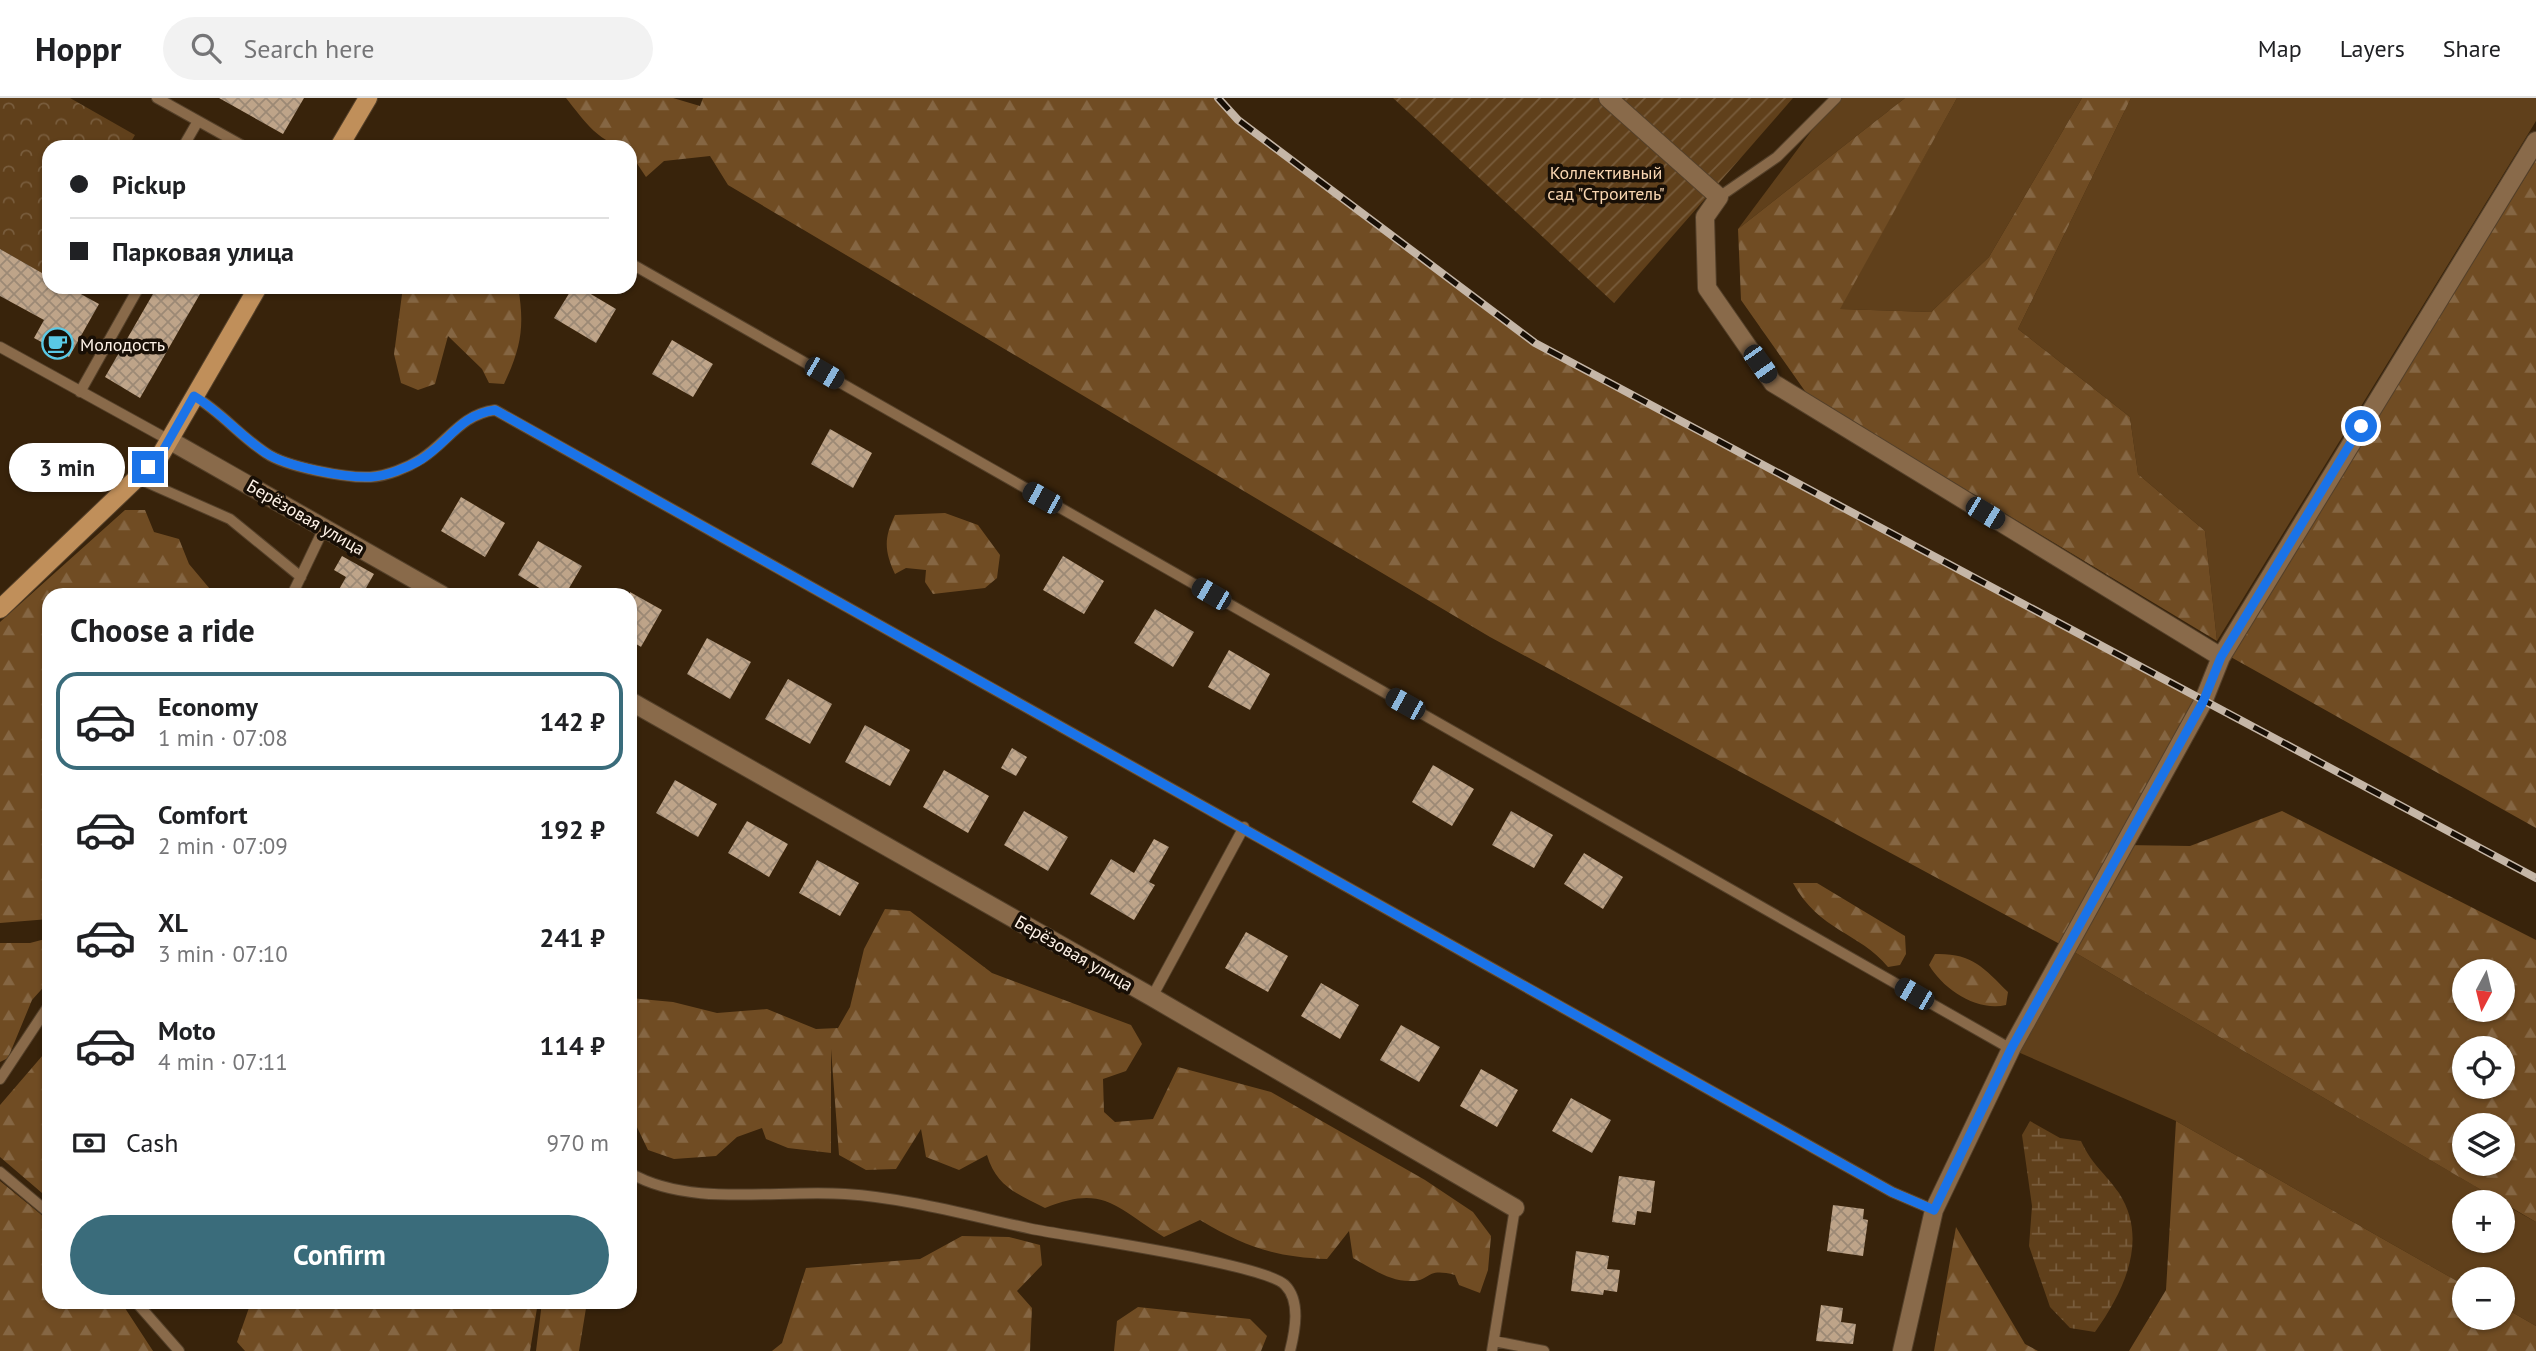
<!DOCTYPE html>
<html lang="en">
<head>
<meta charset="utf-8">
<style>
	:root { --surface:#fff; --page:#f2f2f2; --text:#202124; --muted:#757577; --line:#e0e0e0; --accent:#3a6c7b }
	body { margin:0; font-family:"PT Sans",sans-serif; background:var(--page); color:var(--text); height:100vh; display:flex; flex-direction:column; font-size:26px; white-space:nowrap }
	* { box-sizing:border-box; margin:0 }
	p { font-size:23px; color:var(--muted) }
	.icon { flex:none; width:38px; height:38px; fill:none; stroke:currentColor; stroke-width:2; stroke-linecap:round; stroke-linejoin:round }
	.map { position:relative; flex:1; overflow:hidden }
	.side { position:absolute; left:42px; top:490px; width:595px; height:721px; display:flex; flex-direction:column; background:var(--surface); border-radius:21px; box-shadow:0 2px 5px #0004 }
	.side>* { flex:none }
	.banner { position:absolute; left:42px; top:42px; width:595px; height:154px; border-radius:21px; box-shadow:0 2px 5px #0004; display:grid; align-content:center; height:154px; padding:0 28px; background:var(--surface) }
	.needle { width:46px; rotate:187deg }
	.fabs { position:absolute; left:2452px; top:861px; display:grid; gap:14px }
	.fabs a { display:grid; place-items:center; width:63px; height:63px; border-radius:50%; background:var(--surface); box-shadow:0 2px 5px #0004; font-size:35px }
	.end { position:absolute; width:32px; height:32px; margin:-16px; border:9px solid #1a73e8; background:#fff; box-shadow:0 0 0 4px #fff }
	.from { border-radius:50% }
	.bubble { position:absolute; height:49px; border-radius:24px; background:var(--surface); box-shadow:0 2px 5px #0004; font-size:23px; font-weight:700; line-height:49px; text-align:center }
	.car { position:absolute; width:21px; height:42px; margin:-21px -10px; border-radius:9px; box-shadow:0 0 5px 2px #0007; background:linear-gradient(#222 24%,#8ab4d8 0 40%,#222 0 76%,#8ab4d8 0 86%,#222 0) }
	.banner b { display:flex; align-items:center; gap:24px; height:66px; font-size:26px }
	.banner b+b { border-top:2px solid var(--line) }
	.banner i { width:18px; height:18px; background:var(--text) }
	ul { padding:0; list-style:none }
	li { display:flex; align-items:center; gap:21px; height:98px; margin:0 14px 10px; padding:0 14px; border:4px solid transparent; border-radius:21px }
	li div { flex:1 }
	li b { display:block; font-size:26px }
	li em { font-style:normal; font-weight:700 }
	li.selected { border-color:var(--accent) }
	li>.icon { width:63px; height:63px; stroke-width:1.5 }
	h2 { padding:0 28px; font-size:32px; line-height:84px }
	.pay { display:flex; align-items:center; gap:18px; height:77px; padding:0 28px; font-size:26px }
	.pay p { margin-inline-start:auto }
	.action { display:flex; gap:14px; margin-top:auto; padding:14px 28px }
	.action a { flex:1; height:80px; border-radius:42px; background:var(--accent); color:#fff; font-size:28px; font-weight:700; line-height:80px; text-align:center }
	header { display:flex; align-items:center; gap:42px; box-sizing:border-box; height:98px; padding:0 35px; background:var(--surface); border-bottom:2px solid var(--line) }
	header strong { font-size:33px }
	nav { display:flex; gap:38px; margin-inline-start:auto; font-size:24px }
	.search { width:490px; height:63px; background:var(--page); display:flex; align-items:center; gap:18px; box-sizing:border-box; padding:0 24px; border-radius:38px; color:var(--muted); font-size:26px }
	.map>svg:first-child { display:block }
	.grass { fill:#60401b }
	.forest { fill:url(#forest-firs); fill-rule:evenodd }
	.wetland { fill:url(#wetland-marsh) }
	.park { fill:url(#park-crowns) }
	.garden { fill:url(#garden-furrows) }
	.building { fill:url(#building-cross-hatch) }
	.lines { fill:none; stroke-linecap:round; stroke-linejoin:round }
	.lane-casing { stroke:#54402a; stroke-width:12 }
	.street-casing { stroke:#54402a; stroke-width:20 }
	.secondary-casing { stroke:#54402a; stroke-width:20 }
	.lane { stroke:#896a4a; stroke-width:10 }
	.street { stroke:#896a4a; stroke-width:18 }
	.secondary { stroke:#c08f5a; stroke-width:18 }
	.rail-casing { stroke:#c5b6a7; stroke-width:8 }
	.rail { stroke:#180f06; stroke-width:5; stroke-dasharray:16; stroke-linecap:butt }
	.route { stroke:#1a73e8; stroke-width:9 }
	.labels { text-anchor:middle; dominant-baseline:central; stroke-width:7; stroke-linejoin:round; paint-order:stroke }
	.park-label { font-size:18px; fill:#f9d6b1; stroke:#180f06 }
	.poi-label { font-size:18px; fill:#fef2e7; stroke:#180f06; text-anchor:start }
	.street-label { font-size:18px; fill:#fef2e7; stroke:#180f06 }
</style>
</head>
<body>
<header>
<strong>Hoppr</strong>
<div class="search"><svg class="icon" aria-label="search" viewBox="0 0 24 24"><circle cx="10" cy="10" r="6"/><path d="M15 15l6 6"/></svg>Search here</div>
<nav><a>Map</a><a>Layers</a><a>Share</a></nav>
</header>
<div class="map">
<svg width="2536" height="1253" viewBox="0 0 2536 1253">
	<defs>
		<pattern id="forest-firs" width="22" height="20" patternUnits="userSpaceOnUse" patternTransform="scale(1.75)"><rect width="22" height="20" fill="#704c23"/><path d="M5 1l3.5 6h-7zM16 11l3.5 6h-7z" fill="#856643"/></pattern>
		<pattern id="wetland-marsh" width="20" height="14" patternUnits="userSpaceOnUse" patternTransform="scale(1.75)"><rect width="20" height="14" fill="#60401b"/><path d="M1 5h8M5 5V1M11 12h8M15 12V8" fill="none" stroke="#785c3c"/></pattern>
		<pattern id="park-crowns" width="20" height="18" patternUnits="userSpaceOnUse" patternTransform="scale(1.75)"><rect width="20" height="18" fill="#60401b"/><path d="M2 6a3 3 0 1 1 6 0M12 15a3 3 0 1 1 6 0" fill="none" stroke="#785c3c"/></pattern>
		<pattern id="garden-furrows" width="10" height="10" patternUnits="userSpaceOnUse" patternTransform="scale(1.75)"><rect width="10" height="10" fill="#60401b"/><path d="M-1 1l2-2M0 10L10 0M9 11l2-2" fill="none" stroke="#785c3c"/></pattern>
		<pattern id="building-cross-hatch" width="8" height="8" patternUnits="userSpaceOnUse" patternTransform="scale(1.75)"><rect width="8" height="8" fill="#bea489"/><path d="M0 0l8 8M0 8l8-8" fill="none" stroke="#9c8975"/></pattern>
	</defs>
	<rect width="100%" height="100%" fill="#38230b"/>
	<path class="grass" d="M1836,0h69l-167,131z
		M1957,0h125l-93,159 -58,55 -92,-3z
		M2131,0h405v23l-319,520 -12,-110 -67,-57 -8,-57 -112,-88z
		M2069,851l433,253h-38v39h38v-38l34,19v104l-33,-19 -1,-28h-38v6l-288,-164 -165,-72z"/>
	<path class="forest" d="M566,0h107l27,8 3,-8h515l20,22 297,223 668,359 -79,143 66,1 92,-35 254,129v282l-467,-273 -579,-312 -762,-452 -18,-29 -46,5 -18,16 -16,-24v-6c-29,0 -47,-28 -64,-49zM2464,873h38v39h-38zM2464,950h38v39h-38zM2464,1027h38v39h-38z
		M1905,0h52l-117,211 91,3 58,-55 93,-159h49l-113,231 112,88 8,57 67,57 12,110 -410,-247 -66,-94 -3,-71z
		M2536,62v668l-307,-172z
		M403,189h115c7,39 3,61 -14,97l-15,-1 -7,-14 -34,-33 -13,48 -17,6 -17,-7 -7,-29z
		M125,412h20l9,22 25,7 10,25 26,31h-22l-19,-5 -7,5h-118v324l-49,4v-301z
		M945,415l33,12 22,30 -3,23 -12,10 -52,6 -8,-12 1,-12 -20,-2 -11,6c-11,-24 -11,-36 0,-59z
		M1793,785h24l88,53 1,18 -6,11 -12,2c-29,-35 -69,-36 -95,-84z
		M885,811l25,2 82,62 139,52 11,19 -16,27 -23,8 1,33 11,10 38,-3 25,-52 93,25 154,88 48,32 18,24 -3,34 -8,23 -21,-8 -4,-10c-30,-8 -24,6 -43,6 -22,1 -41,-13 -59,-23l-4,-27 -22,28c-52,-2 -82,-12 -127,-39l-36,17c-49,-30 -60,-53 -119,-29 -28,-14 -49,-22 -58,-53l-28,15 -33,-13 -5,-28 -25,40 -30,1 -27,-15 -8,-106v104l-43,-5 -22,-9 -4,-11 -25,9 -21,19 -42,3 -26,-9 -14,-29 2,-55 -6,-68 43,4 44,11 50,-4 49,20 22,-1 12,-21 14,-58z
		M49,840v43l-17,19 -24,58 -8,4v-119h30z
		M1935,856c37,-1 48,13 73,38l-2,13c-29,7 -63,-16 -77,-40z
		M49,950v151l-49,-42v-52z
		M2176,1023l288,164v33h38l1,-11 33,19v25h-407l37,-61z
		M0,1083l49,40v81h72l32,49h-153z
		M1956,1129l69,117 13,7h-104z
		M962,1138l47,1 31,8 2,20 -25,26 15,17 -2,43h-258l10,-8 24,-75 114,-9z
		M251,1204h287l-8,49h-285l-8,-9z
		M542,1204h45l-8,49h-43z
		M1138,1209l112,12 17,17 -6,15h-147l3,-30z"/>
	<path class="wetland" d="M2030,1023l30,17 21,3c11,24 24,32 38,52 30,47 5,98 -24,139l-25,-4 -20,-21 -21,-61 3,-40 -10,-71z"/>
	<path class="park" d="M0,0h70l65,37 -7,12h-79v130l-49,-28z"/>
	<path class="garden" d="M1393,0h400l-179,205z"/>
	<path class="building" d="M219,0h85l-21,36z
		M0,151l49,28v10h19l31,17 -30,53 -35,-19 10,-18 -44,-24z
		M157,189h47l-64,111 -35,-21z
		M573,189h6l37,22 -20,34 -42,-25z
		M672,242l41,24 -20,33 -41,-23z
		M830,331l42,24 -19,35 -42,-24z
		M461,399l44,26 -20,34 -44,-26z
		M538,443l44,25 -17,29h-14l-33,-20z
		M342,458l32,18 -12,21h-26l10,-18 -12,-7z
		M1063,458l41,25 -20,33 -41,-24z
		M630,494l32,18 -21,37 -11,-7z
		M1155,511l39,23 -21,35 -39,-24z
		M707,540l44,24 -21,37 -43,-25z
		M1229,552l41,24 -20,36 -42,-23z
		M788,581l44,25 -22,40 -45,-25z
		M865,627l45,25 -20,36 -45,-24z
		M1012,650l15,9 -11,19 -15,-8z
		M1433,667l41,24 -22,37 -40,-24z
		M944,672l45,26 -21,37 -45,-26z
		M675,682l42,24 -19,33 -42,-24z
		M1024,713l44,26 -20,34 -44,-26z
		M1511,713l42,24 -19,33 -42,-23z
		M747,723l41,23 -19,33 -41,-24z
		M1154,741l15,8 -20,35 6,3 -21,35 -44,-26 21,-35 23,14z
		M1584,755l39,24 -20,32 -39,-25z
		M817,762l42,23 -19,33 -41,-23z
		M1246,834l42,24 -20,36 -43,-24z
		M1321,885l38,22 -19,34 -39,-23z
		M1401,927l39,22 -21,35 -39,-22z
		M1481,971l37,21 -21,37 -37,-21z
		M1571,1000l40,22 -19,33 -40,-22z
		M1619,1078l36,5 -4,32 -14,-2 -2,14 -23,-3z
		M1833,1107l31,4 -1,10 5,1 -5,36 -36,-5z
		M1576,1153l33,5 -2,13 13,1 -3,22 -13,-2 -1,5 -32,-4z
		M1821,1207l22,3 -2,14 15,2 -3,20 -37,-3z"/>
	<g class="lines">
		<defs>
			<path id="lane" d="M157,0l88,49
				M183,49l15,-26
				M1719,99l58,-40 59,-59
				M630,165l1381,786
				M0,249l169,93
				M80,294l59,-105
				M194,298c27,16 46,40 72,57 20,14 80,25 104,24 17,-1 37,-9 51,-18 28,-18 39,-44 74,-49l1397,782 42,18
				M137,380l93,41 71,58
				M292,497l32,-67
				M1152,899l92,-170
				M0,981l49,-74
				M0,1074l49,41
				M630,1075c61,35 148,16 215,21 63,4 126,22 187,35 41,8 233,35 253,56 16,16 10,46 5,66
				M136,1204l43,49
				M1494,1243l50,10
				M1492,1253l23,-143"/>
			<path id="street" d="M1608,0l111,99 -14,20 2,71 66,95 448,274
				M169,342l273,155
				M630,603l522,296 363,211
				M1902,1253l32,-141 77,-161 192,-347 18,-45 315,-516"/>
			<path id="secondary" d="M339,49l29,-49
				M0,511l160,-153 98,-169"/>
		</defs>
		<use href="#lane" class="lane-casing"/>
		<use href="#street" class="street-casing"/>
		<use href="#secondary" class="secondary-casing"/>
		<use href="#lane" class="lane"/>
		<use href="#street" class="street"/>
		<use href="#secondary" class="secondary"/>
		<defs>
			<path id="rail" d="M1218,0l20,22 297,223 1001,535"/>
		</defs>
		<use href="#rail" class="rail-casing"/>
		<use href="#rail" class="rail"/>
	</g>
	<g class="lines">
		<path class="route" d="M148,369l12,-11 34,-60c27,16 46,40 72,57 21,14 80,25 105,24 14,-1 33,-8 46,-15 31,-17 41,-47 78,-52l1397,782 42,18 77,-161 192,-347 18,-45 140,-231"/>
	</g>
	<defs>
		<symbol id="cafe-ring" viewBox="-11 -11 22 22"><circle r="9.5" fill="#180f06" stroke="#59c8e5" stroke-width="1.5"/><path d="M-5.5-4.5H6V0H3Q3 3.5 0 3.5H-2.5Q-5.5 3.5-5.5 0ZM3-3.2v2h1.7v-2ZM-6 4.5H4V6H-6Z" fill="#59c8e5"/></symbol>
	</defs>
	<g fill-rule="evenodd">
		<use href="#cafe-ring" x="40" y="228" width="35" height="35"/>
	</g>
	<g class="labels">
		<g class="park-label">
			<text x="1606" y="74">Коллективный<tspan x="1606" dy="21">сад "Строитель"</tspan></text>
		</g>
		<g class="poi-label">
			<text x="80" y="246">Молодость</text>
		</g>
		<g class="street-label">
			<text transform="translate(306 419) rotate(30)">Берёзовая улица</text>
			<text transform="translate(1074 855) rotate(30)">Берёзовая улица</text>
		</g>
	</g>
</svg>
<div class="fabs">
<a><svg class="needle" viewBox="-14 -14 28 28"><path d="M0-13l5 13h-10z" fill="#e53935"/><path d="M0 13l5-13h-10z" fill="#757577"/></svg></a>
<a><svg class="icon" aria-label="locate" viewBox="0 0 24 24"><circle cx="12" cy="12" r="6"/><path d="M12 2v4M12 18v4M2 12h4M18 12h4"/></svg></a>
<a><svg class="icon" aria-label="layers" viewBox="0 0 24 24"><path d="M12 4l9 5-9 5-9-5zM3 14l9 5 9-5"/></svg></a>
<a>+</a>
<a>−</a>
</div>
<i class="end from" style="left:2361px;top:328px"></i>
<i class="end" style="left:148px;top:369px"></i>
<div class="bubble" style="left:9px;top:345px;width:116px">3 min</div>
<i class="car" style="left:1760px;top:266px;rotate:145deg"></i>
<i class="car" style="left:824px;top:275px;rotate:120deg"></i>
<i class="car" style="left:1042px;top:400px;rotate:299deg"></i>
<i class="car" style="left:1985px;top:415px;rotate:121deg"></i>
<i class="car" style="left:1211px;top:496px;rotate:300deg"></i>
<i class="car" style="left:1405px;top:606px;rotate:299deg"></i>
<i class="car" style="left:1914px;top:896px;rotate:300deg"></i>
<div class="banner">
<b><i class="from"></i>Pickup</b>
<b><i></i>Парковая улица</b>
</div>
<section class="side">
<h2>Choose a ride</h2>
<ul>
<li class="selected"><svg class="icon" aria-label="car" viewBox="0 0 24 24"><path d="M5 17H2v-5l4-1 3-4h7l3 4 3 1v5h-3M9 17h6M6 11h13"/><circle cx="7" cy="17" r="2"/><circle cx="17" cy="17" r="2"/></svg><div><b>Economy</b><p>1 min · 07:08</p></div><em>142 ₽</em></li>
<li><svg class="icon" aria-label="car" viewBox="0 0 24 24"><path d="M5 17H2v-5l4-1 3-4h7l3 4 3 1v5h-3M9 17h6M6 11h13"/><circle cx="7" cy="17" r="2"/><circle cx="17" cy="17" r="2"/></svg><div><b>Comfort</b><p>2 min · 07:09</p></div><em>192 ₽</em></li>
<li><svg class="icon" aria-label="car" viewBox="0 0 24 24"><path d="M5 17H2v-5l4-1 3-4h7l3 4 3 1v5h-3M9 17h6M6 11h13"/><circle cx="7" cy="17" r="2"/><circle cx="17" cy="17" r="2"/></svg><div><b>XL</b><p>3 min · 07:10</p></div><em>241 ₽</em></li>
<li><svg class="icon" aria-label="car" viewBox="0 0 24 24"><path d="M5 17H2v-5l4-1 3-4h7l3 4 3 1v5h-3M9 17h6M6 11h13"/><circle cx="7" cy="17" r="2"/><circle cx="17" cy="17" r="2"/></svg><div><b>Moto</b><p>4 min · 07:11</p></div><em>114 ₽</em></li>
</ul>
<div class="pay"><svg class="icon" aria-label="cash" viewBox="0 0 24 24"><path d="M3 7h18v10H3z"/><circle cx="12" cy="12" r="2"/></svg>Cash<p>970 m</p></div>
<div class="action"><a>Confirm</a></div>
</section>
</div>
</body>
</html>
